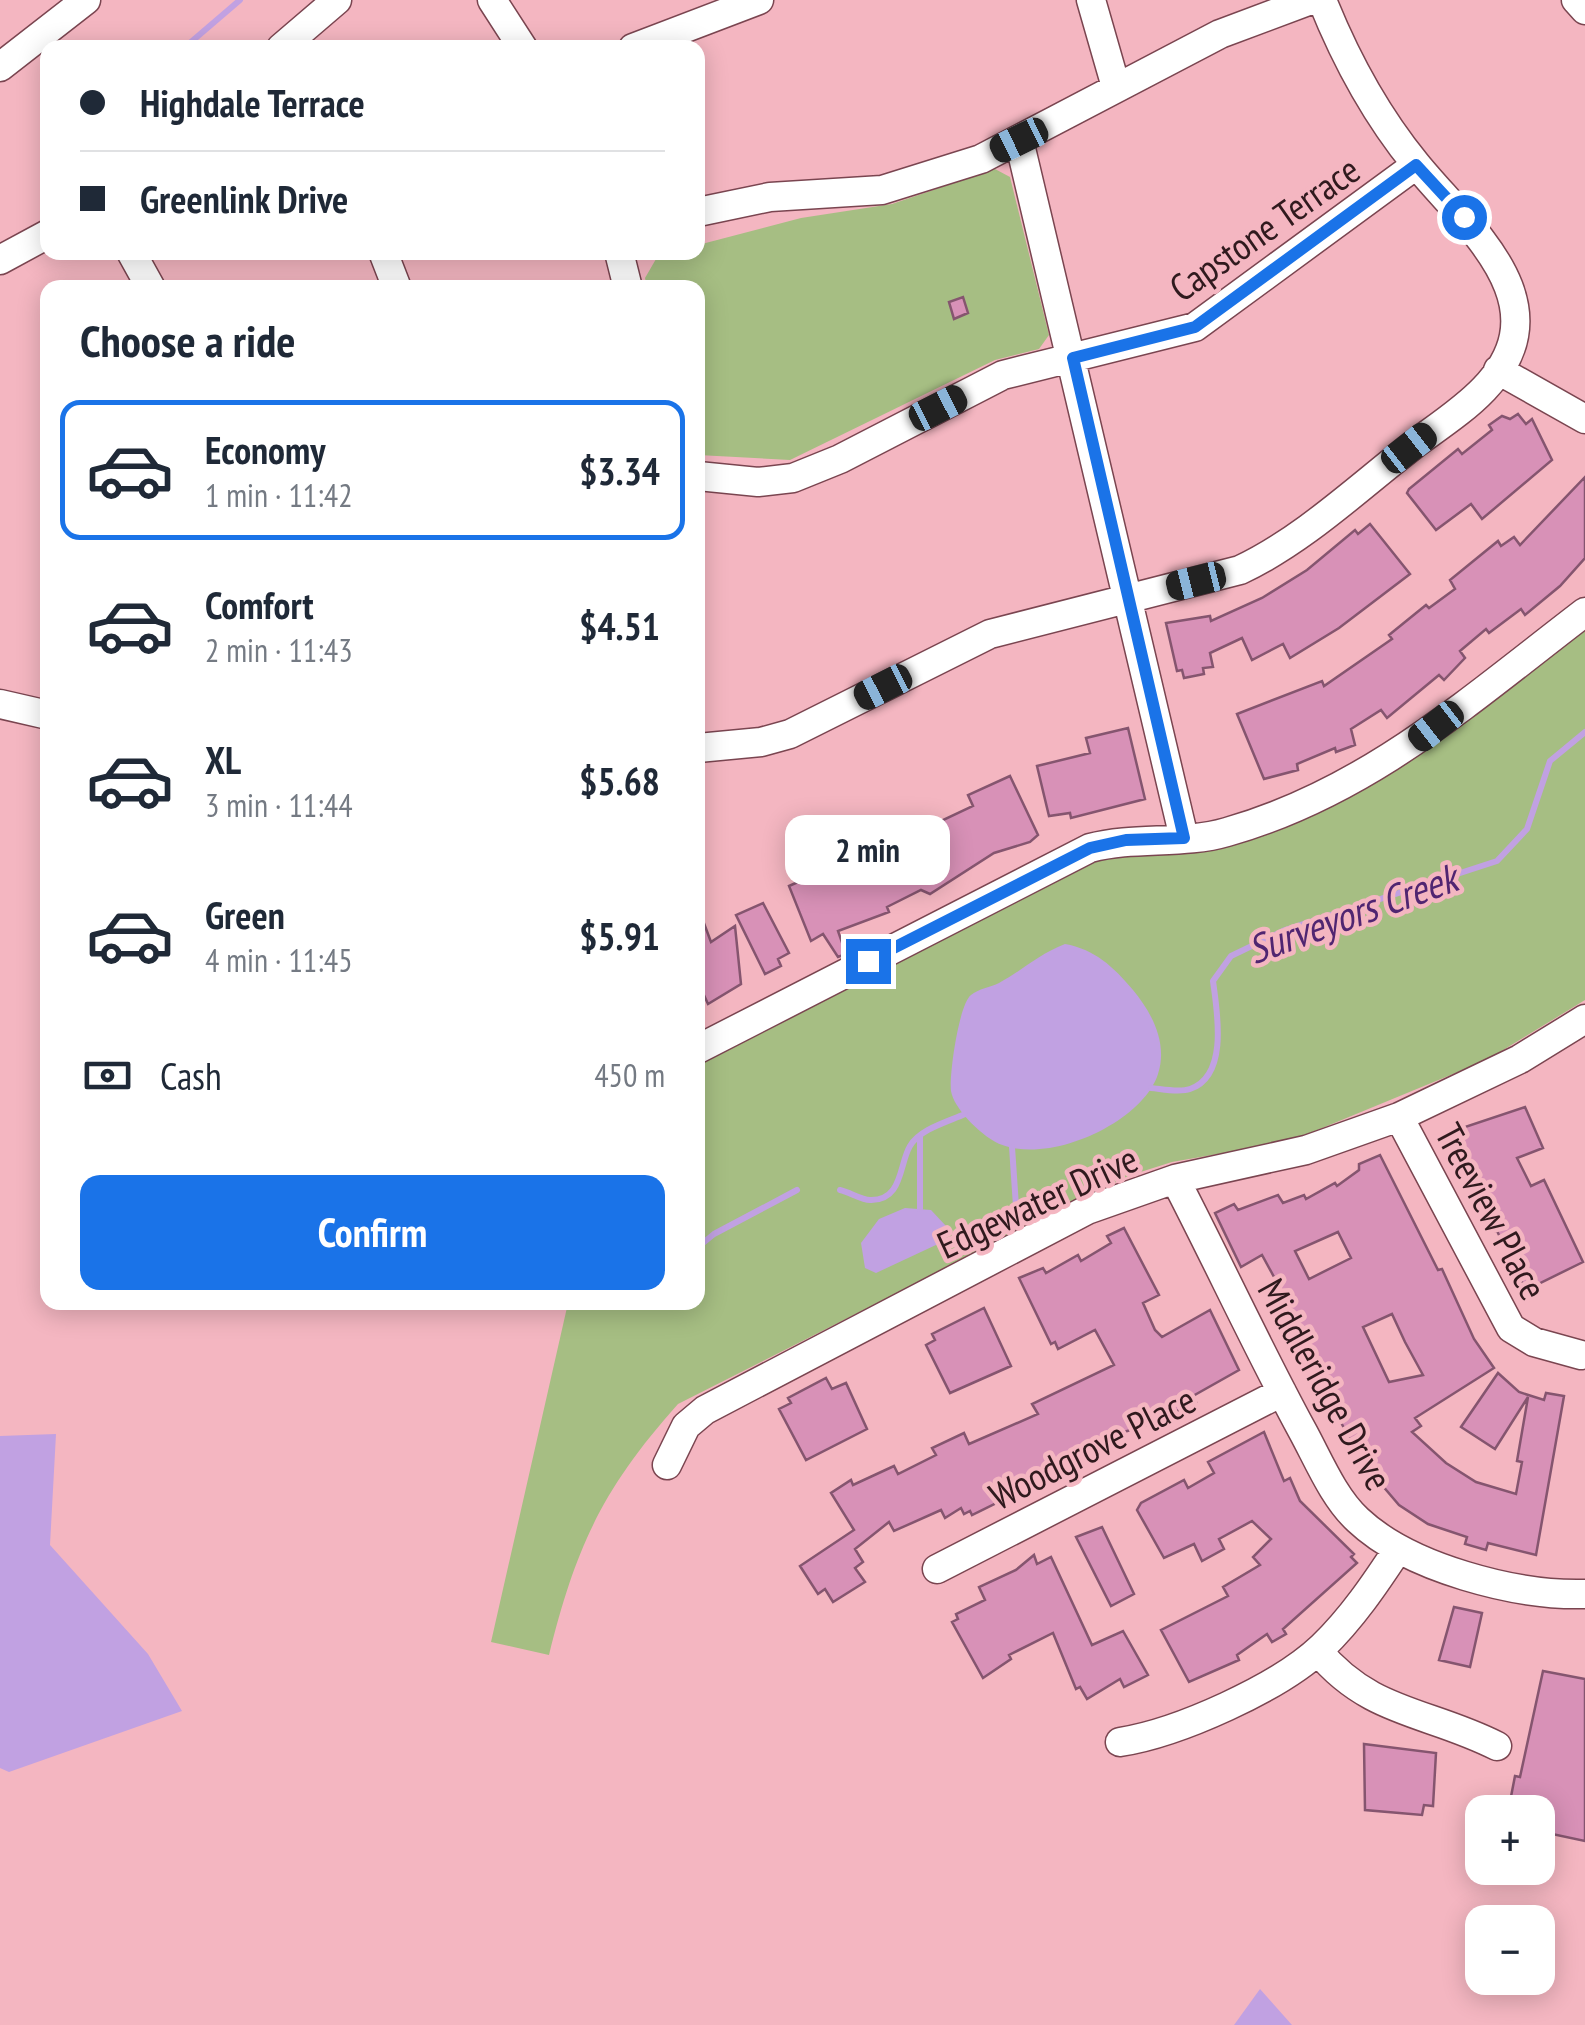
<!DOCTYPE html>
<html lang="en">
<head>
<meta charset="utf-8">
<style>
	:root { --surface:#fff; --page:#f6f6f7; --text:#1f2937; --muted:#747a83; --line:#e0e1e3; --accent:#1a73e8 }
	body { margin:0; font-family:"PT Sans Narrow",sans-serif; background:var(--page); color:var(--text); height:100vh; display:flex; flex-direction:column; font-size:38px; white-space:nowrap }
	* { box-sizing:border-box; margin:0 }
	p { font-size:32px; color:var(--muted) }
	.icon { flex:none; width:55px; height:55px; fill:none; stroke:currentColor; stroke-width:2; stroke-linecap:round; stroke-linejoin:round }
	.map { position:relative; flex:1; overflow:hidden }
	.panel { position:absolute; left:40px; top:280px; width:665px; height:1030px; display:flex; flex-direction:column; background:var(--surface); border-radius:20px; box-shadow:0 5px 25px #0003 }
	.panel>* { flex:none }
	.guide { position:absolute; left:40px; top:40px; width:665px; height:220px; border-radius:20px; box-shadow:0 5px 25px #0003; display:grid; align-content:center; height:220px; padding:0 40px; background:var(--surface) }
	.buttons { position:absolute; left:1465px; top:1795px; display:grid; gap:20px }
	.buttons a { display:grid; place-items:center; width:90px; height:90px; border-radius:20px; background:var(--surface); box-shadow:0 5px 25px #0003; font-size:50px }
	.end { position:absolute; width:45px; height:45px; margin:-22px; border:12px solid #1a73e8; background:#fff; box-shadow:0 0 0 5px #fff }
	.from { border-radius:50% }
	.bubble { position:absolute; height:70px; border-radius:20px; background:var(--surface); box-shadow:0 5px 25px #0003; font-size:32px; font-weight:800; line-height:70px; text-align:center }
	.car { position:absolute; width:30px; height:60px; margin:-30px -15px; border-radius:12px; box-shadow:0 0 8px 2px #0007; background:linear-gradient(#222 24%,#8ab4d8 0 40%,#222 0 76%,#8ab4d8 0 86%,#222 0) }
	.guide b { display:flex; align-items:center; gap:35px; height:95px; font-size:38px }
	.guide b+b { border-top:2px solid var(--line) }
	.guide i { width:25px; height:25px; background:var(--text) }
	ul { padding:0; list-style:none }
	li { display:flex; align-items:center; gap:30px; height:140px; margin:0 20px 15px; padding:0 20px; border:5px solid transparent; border-radius:20px }
	li div { flex:1 }
	li b { display:block; font-size:38px }
	li em { font-style:normal; font-weight:800 }
	li.selected { border-color:var(--accent) }
	li>.icon { width:90px; height:90px; stroke-width:1.5 }
	h2 { padding:0 40px; font-size:45px; line-height:120px }
	.pay { display:flex; align-items:center; gap:25px; height:110px; padding:0 40px; font-size:38px }
	.pay p { margin-inline-start:auto }
	.cta { display:flex; gap:20px; margin-top:auto; padding:20px 40px }
	.cta a { flex:1; height:115px; border-radius:20px; background:var(--accent); color:#fff; font-size:40px; font-weight:800; line-height:115px; text-align:center }
	.map>svg:first-child { display:block }
	.green { fill:#a6be83 }
	.water { fill:#c1a1e2 }
	.lines { fill:none; stroke-linecap:round; stroke-linejoin:round }
	.stream { stroke:#c1a1e2; stroke-width:6 }
	.building { fill:#d891b7; stroke:#85556f; stroke-width:2.5; fill-rule:evenodd }
	.minor-casing { stroke:#7a4550; stroke-width:31 }
	.minor { stroke:#fff; stroke-width:28 }
	.route { stroke:#1a73e8; stroke-width:12 }
	.labels { text-anchor:middle; dominant-baseline:central; stroke-width:9; stroke-linejoin:round; paint-order:stroke }
	.street-label { font-size:38px; fill:#301a1e; stroke:#f4b6c1 }
	.water-label { font-size:40px; font-style:italic; fill:#502571; stroke:#f4b6c1 }
</style>
</head>
<body>
<div class="map">
<svg width="1585" height="2025" viewBox="0 0 1585 2025">
	<rect width="100%" height="100%" fill="#f4b6c1"/>
	<path class="green" d="M995,169l15,8 39,158 -10,14 -44,11 -205,100 -92,-5v-167l-51,-1 -2,-9 11,-19 42,-7v-7l103,-27 91,-14z
		M1585,630v370l-98,60 -172,71 -34,12 -109,19 -44,14 -450,228c-75,84 -102,142 -129,251l-58,-13 77,-339 130,-1v-239l389,-199c49,-16 101,-6 150,-20 138,-42 236,-129 348,-214z"/>
	<path class="water" d="M1065,944c29,5 49,23 68,46 19,23 35,53 25,84 -16,51 -122,98 -169,64 -13,-9 -35,-30 -38,-47 -2,-16 8,-87 20,-96 7,-6 20,-8 28,-12 24,-13 40,-29 66,-39z
		M905,1208l26,2 15,16 -8,18 -62,29 -11,-5 -4,-25 18,-24z
		M56,1434l-6,111 98,109 34,57 -173,61 -9,-4v-332z
		M1260,1989l32,36h-58z"/>
	<g class="lines">
		<path class="stream" d="M184,48l56,-48
			M1151,1088c11,1 28,5 39,1 39,-13 27,-78 23,-108l18,-25 54,-26 212,-69 30,-32 23,-68 35,-29
			M920,1136v73
			M1012,1147l5,74
			M840,1190c9,2 22,10 30,10 33,1 29,-36 40,-54 10,-17 37,-24 55,-32
			M698,1247l16,-13 83,-44"/>
	</g>
	<path class="building" d="M963,297l5,16 -14,6 -5,-17z
		M1518,414l8,10 6,-5 20,41 -70,59 -11,-15 -35,26 -29,-37 2,-4 49,-40 4,5 30,-24 -3,-5 13,-9 8,3z
		M1585,477v81l-25,28 -35,29 -4,-6 -32,24 -3,-4 -26,22 5,7 -21,22 -5,-5 -52,43 -6,-8 -30,19 4,16 -19,7 -1,-4 -38,16 1,6 -34,9 -27,-65 85,-33 2,5 68,-47 -3,-4 37,-30 3,3 26,-19 -5,-9 48,-39 3,5 13,-9 6,8z
		M1370,524l40,50 -71,54 -49,30 -7,-14 -31,16 -10,-22 -32,15 3,14 -10,1 1,6 -20,4 -2,-8 -5,1 -11,-48 44,-7 1,5 51,-23 45,-28 48,-40 3,4z
		M1128,728l17,71 -74,19 -1,-5 -21,3 -12,-50 53,-13 -4,-15z
		M1010,776l28,59 -8,7 -36,11 -64,41 -9,-4 -34,17 2,5 -51,19 8,23 -8,3 -15,-23 -12,7 -22,-55 45,-20 -1,-4 35,-18 3,7 31,-13 -2,-4 18,-9 2,6 53,-25 -5,-11z
		M763,903l26,50 -11,6 3,7 -16,8 -29,-59z
		M699,910l12,32 24,-16 6,58 -33,20 -10,-22z
		M1525,1107l18,41 -26,10 14,28 13,-6 39,82 -57,28 -29,-59h-7l-15,-40 -4,2 -17,-26 -13,-32z
		M1380,1155l58,115 4,-1 32,70 20,29 -79,50 6,8 -9,6 34,31 30,19 40,12 6,-32 -5,-1 11,-64 -33,52 -34,-22 37,-54 21,19 25,8 2,-7 18,3 -28,159 -48,-12 -2,7 -21,-6 2,-7 -39,-13 -29,-19 -35,-41 -5,4 -8,-14 4,-5 -20,-38 -6,2 -40,-87 -15,-21 6,-3 -6,-14 5,-2 -17,-31 -21,12 -26,-54 19,-9 4,6 40,-15 5,8 21,-8 2,4 29,-16 2,3 22,-16v-6zM1338,1232l13,26 -42,21 -14,-28zM1392,1314l13,28 18,33 -34,7 -26,-55z
		M1124,1228l35,67 -16,8 12,27 7,7 48,-27 29,60 -46,26 3,6 -48,23 -38,11 -24,14 4,7 -118,58 -2,-4 -6,3 -3,-6 -16,10 -4,-8 -47,21 -5,-9 -34,27 8,13 -8,6 10,14 -32,20 -8,-13 -7,5 -18,-28 54,-36 -23,-37 20,-13 2,5 41,-19 4,8 38,-19 -4,-7 32,-15 5,11 69,-30 -6,-10 82,-39 -19,-35 -37,19 -3,-7 -4,2 -32,-66 24,-10 3,5 32,-18 3,6 30,-18 -4,-7z
		M984,1308l27,58 -61,27 -24,-48 9,-5 -3,-6z
		M826,1378l6,11 14,-6 21,46 -61,31 -27,-51 12,-6 -3,-5z
		M1264,1432l20,49 6,-3 10,23 54,53 -3,3 6,6 -74,66 3,5 -14,8 -5,-8 -30,21 2,5 -50,22 -28,-52 67,-34 -5,-9 37,-22 -7,-8 18,-18 -19,-18 -33,18 5,10 -22,12 -8,-17 -30,14 -27,-48 4,-7 43,-23 4,8 26,-15 -6,-11z
		M1102,1527l32,67 -23,12 -35,-69z
		M1034,1555l3,9 14,-7 41,88 31,-14 25,44 -24,12 -4,-8 -33,20 -7,-12 -4,2 -23,-56 -44,22 2,4 -28,19 -31,-56 6,-3 -2,-5 29,-14 -6,-13 37,-17z
		M1454,1607l28,6 -12,54 -31,-7z
		M1543,1671l42,8v162l-47,-10v-19h-30l7,-36 5,1z
		M1364,1744l72,9 -3,53 -9,-1 -2,10 -57,-5z"/>
	<g class="lines">
		<defs>
			<path id="minor" d="M492,0l31,48
				M1091,0l25,87
				M1576,0l9,10
				M281,48l56,-48
				M633,48l126,-48
				M0,67l86,-67
				M1019,140l165,698
				M698,212l72,-15 112,-7 99,-31 239,-125 91,-34
				M131,252l20,36
				M383,252l14,36
				M619,252l9,36
				M0,260l48,-26
				M1498,370l87,49
				M698,476l60,6 35,-4 47,-19 163,-84 192,-48 221,-162
				M0,704l48,11
				M698,748l63,-6 29,-8 200,-100 250,-64c62,-29 118,-82 172,-124 24,-18 51,-35 72,-57 82,-85 -17,-162 -68,-225 -41,-50 -70,-104 -94,-164
				M698,1049l392,-201c45,-12 93,-3 137,-16 141,-40 244,-133 358,-220
				M1399,1117l112,211 23,14 47,13
				M1175,1179c43,83 82,168 127,251 16,29 31,67 56,90 51,48 158,76 227,74
				M667,1465l19,-39 19,-16 382,-200 88,-31 131,-29 93,-33 121,-58 65,-40
				M937,1569l345,-177
				M1318,1651c52,63 110,60 179,95
				M1120,1742c58,-9 159,-54 202,-95 30,-29 53,-63 76,-98"/>
		</defs>
		<use href="#minor" class="minor-casing"/>
		<use href="#minor" class="minor"/>
	</g>
	<g class="lines">
		<path class="route" d="M868,961l222,-113 36,-8 58,-2 -111,-480 122,-31 221,-162 48,52"/>
	</g>
	<g class="labels">
		<g class="street-label">
			<text transform="translate(1264 228) rotate(-35)">Capstone Terrace</text>
			<text transform="translate(1037 1201) rotate(-25)">Edgewater Drive</text>
			<text transform="translate(1492 1211) rotate(62)">Treeview Place</text>
			<text transform="translate(1326 1384) rotate(61)">Middleridge Drive</text>
			<text transform="translate(1092 1447) rotate(-27)">Woodgrove Place</text>
		</g>
		<g class="water-label">
			<text transform="translate(1352 913) rotate(-20)">Surveyors Creek</text>
		</g>
	</g>
</svg>
<div class="buttons">
<a>+</a>
<a>−</a>
</div>
<i class="end from" style="left:1464px;top:217px"></i>
<i class="end" style="left:868px;top:961px"></i>
<div class="bubble" style="left:785px;top:815px;width:165px">2 min</div>
<i class="car" style="left:1019px;top:140px;rotate:244deg"></i>
<i class="car" style="left:938px;top:408px;rotate:63deg"></i>
<i class="car" style="left:1409px;top:448px;rotate:52deg"></i>
<i class="car" style="left:1196px;top:581px;rotate:256deg"></i>
<i class="car" style="left:883px;top:687px;rotate:243deg"></i>
<i class="car" style="left:1436px;top:726px;rotate:232deg"></i>
<div class="guide">
<b><i class="from"></i>Highdale Terrace</b>
<b><i></i>Greenlink Drive</b>
</div>
<section class="panel">
<h2>Choose a ride</h2>
<ul>
<li class="selected"><svg class="icon" aria-label="car" viewBox="0 0 24 24"><path d="M5 17H2v-5l4-1 3-4h7l3 4 3 1v5h-3M9 17h6M6 11h13"/><circle cx="7" cy="17" r="2"/><circle cx="17" cy="17" r="2"/></svg><div><b>Economy</b><p>1 min · 11:42</p></div><em>$3.34</em></li>
<li><svg class="icon" aria-label="car" viewBox="0 0 24 24"><path d="M5 17H2v-5l4-1 3-4h7l3 4 3 1v5h-3M9 17h6M6 11h13"/><circle cx="7" cy="17" r="2"/><circle cx="17" cy="17" r="2"/></svg><div><b>Comfort</b><p>2 min · 11:43</p></div><em>$4.51</em></li>
<li><svg class="icon" aria-label="car" viewBox="0 0 24 24"><path d="M5 17H2v-5l4-1 3-4h7l3 4 3 1v5h-3M9 17h6M6 11h13"/><circle cx="7" cy="17" r="2"/><circle cx="17" cy="17" r="2"/></svg><div><b>XL</b><p>3 min · 11:44</p></div><em>$5.68</em></li>
<li><svg class="icon" aria-label="car" viewBox="0 0 24 24"><path d="M5 17H2v-5l4-1 3-4h7l3 4 3 1v5h-3M9 17h6M6 11h13"/><circle cx="7" cy="17" r="2"/><circle cx="17" cy="17" r="2"/></svg><div><b>Green</b><p>4 min · 11:45</p></div><em>$5.91</em></li>
</ul>
<div class="pay"><svg class="icon" aria-label="cash" viewBox="0 0 24 24"><path d="M3 7h18v10H3z"/><circle cx="12" cy="12" r="2"/></svg>Cash<p>450 m</p></div>
<div class="cta"><a>Confirm</a></div>
</section>
</div>
</body>
</html>
